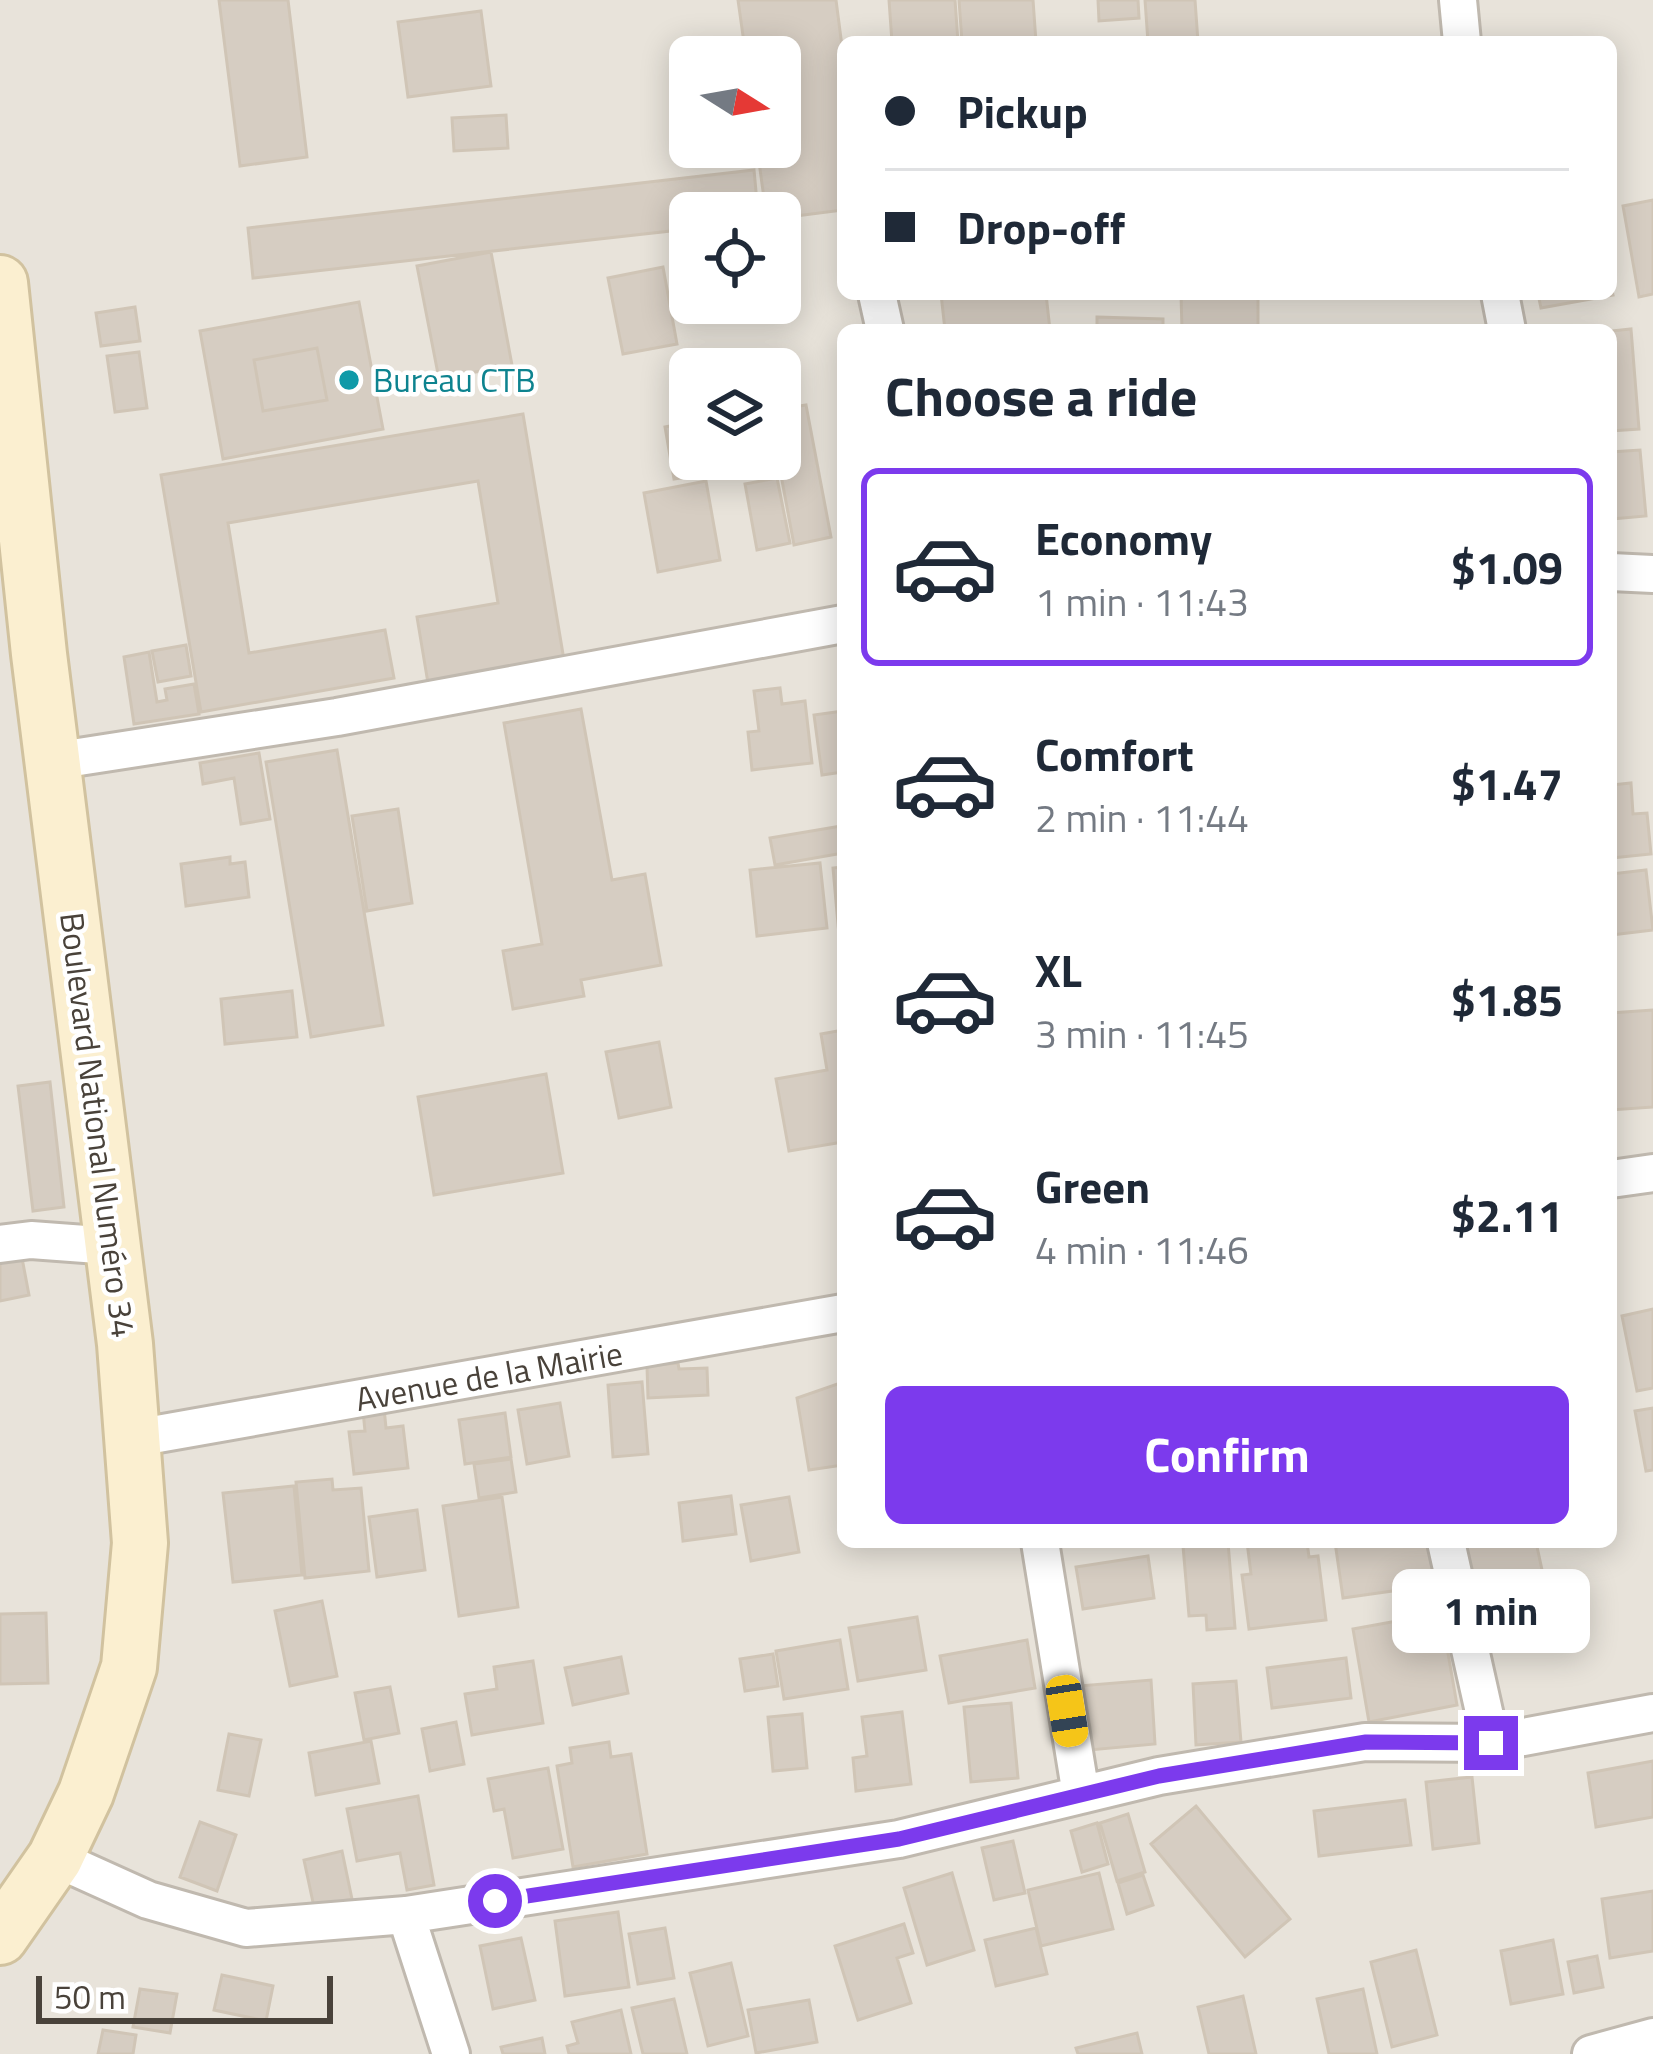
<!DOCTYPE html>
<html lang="en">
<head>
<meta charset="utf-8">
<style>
	:root { --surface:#fff; --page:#f2f2f3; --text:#1f2937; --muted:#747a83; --line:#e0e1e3; --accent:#7c3aed }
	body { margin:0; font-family:"Titillium Web",sans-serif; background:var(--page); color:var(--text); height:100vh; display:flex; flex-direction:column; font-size:45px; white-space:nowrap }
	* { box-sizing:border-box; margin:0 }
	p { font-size:39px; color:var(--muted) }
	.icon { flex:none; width:66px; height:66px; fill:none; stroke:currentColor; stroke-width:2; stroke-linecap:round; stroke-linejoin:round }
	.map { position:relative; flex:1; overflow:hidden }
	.drawer { position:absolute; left:837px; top:324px; width:780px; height:1224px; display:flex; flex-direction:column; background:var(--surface); border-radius:18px; box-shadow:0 6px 30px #0003 }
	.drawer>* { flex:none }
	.top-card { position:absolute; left:837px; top:36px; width:780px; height:264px; border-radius:18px; box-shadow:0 6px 30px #0003; display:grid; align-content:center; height:264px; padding:0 48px; background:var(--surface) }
	.needle { width:78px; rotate:101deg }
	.fabs { position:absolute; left:669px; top:36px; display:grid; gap:24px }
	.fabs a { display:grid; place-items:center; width:132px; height:132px; border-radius:18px; background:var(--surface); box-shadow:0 6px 30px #0003; font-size:60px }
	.scale { position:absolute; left:36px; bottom:30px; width:297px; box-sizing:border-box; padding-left:12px; border:6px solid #49423a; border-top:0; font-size:33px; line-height:42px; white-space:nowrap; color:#49423a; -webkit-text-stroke:9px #fff; paint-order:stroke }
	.end { position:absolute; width:54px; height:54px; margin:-27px; border:15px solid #7c3aed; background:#fff; box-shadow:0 0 0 6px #fff }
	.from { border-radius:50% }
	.bubble { position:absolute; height:84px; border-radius:18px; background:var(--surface); box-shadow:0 6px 30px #0003; font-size:39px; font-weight:700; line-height:84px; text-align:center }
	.car { position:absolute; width:36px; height:72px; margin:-36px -18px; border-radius:15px; box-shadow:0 0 9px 3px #0007; background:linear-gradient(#f5c518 24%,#345 0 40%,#f5c518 0 76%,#345 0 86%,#f5c518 0) }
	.top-card b { display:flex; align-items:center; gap:42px; height:114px; font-size:45px }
	.top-card b+b { border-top:3px solid var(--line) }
	.top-card i { width:30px; height:30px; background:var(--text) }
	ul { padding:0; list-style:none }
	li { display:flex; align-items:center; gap:36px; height:198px; margin:0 24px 18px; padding:0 24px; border:6px solid transparent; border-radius:18px }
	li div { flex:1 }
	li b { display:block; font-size:45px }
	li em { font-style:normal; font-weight:700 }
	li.on { border-color:var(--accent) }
	li>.icon { width:108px; height:108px; stroke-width:1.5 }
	h2 { padding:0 48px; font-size:54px; line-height:144px }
	.cta { display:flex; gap:24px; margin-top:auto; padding:24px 48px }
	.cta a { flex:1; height:138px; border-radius:18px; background:var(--accent); color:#fff; font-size:48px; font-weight:700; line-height:138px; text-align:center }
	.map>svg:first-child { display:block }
	.residential { fill:#e8e3da; fill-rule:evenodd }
	.building { fill:#d6cdc2; stroke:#d0c5b6; stroke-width:3; fill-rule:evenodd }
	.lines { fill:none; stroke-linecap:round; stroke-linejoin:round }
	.minor-casing { stroke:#c0b9af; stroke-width:42 }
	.secondary-casing { stroke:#d1c29f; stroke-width:60 }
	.minor { stroke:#fff; stroke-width:36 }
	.secondary { stroke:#fbefd0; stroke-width:54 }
	.route { stroke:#7c3aed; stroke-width:15 }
	.culture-dot { fill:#0f9aa8; stroke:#fff; stroke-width:4.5 }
	.labels { text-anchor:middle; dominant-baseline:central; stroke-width:9; stroke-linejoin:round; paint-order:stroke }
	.culture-label { font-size:33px; fill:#0d838f; stroke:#fff; text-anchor:start }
	.street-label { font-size:33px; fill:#49423a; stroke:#fff }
</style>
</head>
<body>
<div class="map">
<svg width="1653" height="2054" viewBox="0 0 1653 2054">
	<rect width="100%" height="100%" fill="#f5f2ec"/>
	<path class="residential" d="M0,0h1653v2054h-1653zM843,42h768v252h-768zM690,57h90v90h-90zM690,213h90v90h-90zM843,330h768v1212h-768zM690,369h90v90h-90z"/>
	<path class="building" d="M219,0h69l19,157 -67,9z
		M738,0h98l7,54v156l-63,8v-5h-14l-9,-66h23v-90h-34z
		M889,0h66l3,42h-66z
		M959,0h74l3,42h-74z
		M1098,0h40l1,18 -40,3z
		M1145,0h50l3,42h-50z
		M481,11l10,75 -83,11 -10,-75z
		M506,115l2,33 -54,3 -2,-33z
		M754,170l4,43h-68v21l-1,-5 -436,49 -5,-50z
		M1653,200v94l-14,3 -16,-91z
		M491,252l21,113 -73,14 -22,-113z
		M663,267l14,77 -54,10 -15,-76z
		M1611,286l2,9 -72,13 -3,-14h73z
		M941,294h105l4,36h-105z
		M1181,294h77v36h-76z
		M359,302l24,127 -160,30 -23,-128zM317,348l10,52 -64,11 -9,-51z
		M135,307l5,34 -39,5 -5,-33z
		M1097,317l66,2v11h-66z
		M1631,329l8,100 -28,2v-100z
		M317,348l10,52 -64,11 -9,-51z
		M139,352l8,56 -32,4 -8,-56z
		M806,405l25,132 -37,8 -16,-86 2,-50z
		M523,414l41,246 -136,23 -11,-66 81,-14 -20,-122 -250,42 21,130 136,-23 9,48 -193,34 -40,-237z
		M690,422v37h39l2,11 -57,9 -9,-52z
		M1640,450l6,66 -35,3v-67z
		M777,478l13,65 -33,7 -12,-66z
		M706,481l14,79 -62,12 -14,-79z
		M186,645l5,31 -33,6 -6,-31z
		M149,652l8,50 10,-2 -2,-11 29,-5 5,30 -65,10 -10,-67z
		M780,688l2,16 23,-3 7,62 -60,7 -4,-38 11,-1 -5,-40z
		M581,709l31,171 33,-6 16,91 -80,15 3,16 -71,13 -10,-58 39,-7 -38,-221z
		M843,711v61l-21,3 -8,-60z
		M337,750l46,275 -72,12 -45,-275z
		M259,753l11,66 -29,5 -7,-46 -31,6 -3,-21z
		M1631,783l2,31 14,-1 4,41 -40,4v-73z
		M398,809l14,94 -45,8 -15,-95z
		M841,826l2,27 -68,12 -5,-27z
		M230,857v7l15,-2 4,35 -63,9 -5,-42z
		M820,863l7,65 -70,8 -7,-66z
		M843,867v68h-4l-6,-67z
		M1646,870l7,60 -42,5v-61z
		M292,991l5,46 -72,7 -4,-45z
		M1653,1010v97l-42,3v-97z
		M843,1030v112l-54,9 -13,-72 51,-9 -6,-36z
		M659,1042l12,65 -52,11 -13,-66z
		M546,1074l17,99 -129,22 -16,-98z
		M50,1082l14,125 -31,4 -15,-125z
		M22,1258l7,37 -29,6v-39z
		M1653,1309v79l-16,3 -15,-75z
		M678,1363l1,6 28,-1 1,27 -60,3 -1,-32z
		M642,1382l6,72 -35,3 -5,-72z
		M843,1382v83l-34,5 -12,-72z
		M560,1403l9,53 -42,8 -9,-54z
		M384,1408l2,20 17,-2 5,42 -54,6 -5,-42 16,-1 -2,-20z
		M1653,1408v62l-7,1 -11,-60z
		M505,1413l6,44 -46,7 -6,-44z
		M511,1459l5,33 -37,6 -5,-34z
		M332,1479l1,11 28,-2 8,83 -64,7 -9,-96z
		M294,1486l8,89 -69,7 -10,-89z
		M731,1496l5,38 -53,7 -4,-38z
		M502,1497l16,110 -59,9 -16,-110z
		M789,1497l10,55 -48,9 -10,-56z
		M417,1510l8,60 -48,7 -8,-60z
		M1228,1542l7,86 -28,2 -1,-15 -17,1 -6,-70z
		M1247,1542h60l2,15 9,-1 8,64 -77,9 -7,-54 9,-1z
		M1335,1542h94l6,43 -92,13z
		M1460,1542h76l17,79 -60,13 -3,-15 -13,3z
		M1148,1556l6,42 -71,11 -7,-42z
		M322,1601l15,75 -47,10 -15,-75z
		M46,1613l2,70 -48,1v-70z
		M1441,1613l16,92 -88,17 -16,-93z
		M917,1617l9,53 -68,11 -9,-53z
		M840,1640l8,49 -64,10 -8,-48z
		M1027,1640l8,48 -86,15 -9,-47z
		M773,1654l5,32 -33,5 -5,-32z
		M621,1657l7,36 -55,12 -8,-37z
		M1346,1658l5,40 -79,10 -5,-40z
		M533,1661l10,62 -71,12 -7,-41 32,-5 -3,-22z
		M1151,1680l4,64 -65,6 -12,-64z
		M1236,1681l5,61 -45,3 -3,-61z
		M390,1687l9,46 -35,7 -9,-47z
		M1011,1703l7,75 -47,4 -7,-75z
		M902,1712l9,72 -55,7 -3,-33 14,-2 -5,-39z
		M802,1714l5,54 -34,3 -5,-54z
		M456,1722l8,42 -34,7 -8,-42z
		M229,1734l32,6 -12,56 -31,-6z
		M371,1741l8,42 -63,12 -7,-42z
		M609,1742l2,15 20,-3 16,100 -74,13 -16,-101 15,-3 -2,-15z
		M1653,1761v56l-57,10 -8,-54z
		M548,1768l15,81 -50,9 -9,-49 -10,2 -6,-32z
		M1472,1777l7,66 -46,6 -7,-67z
		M418,1796l16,89 -27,5 -7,-37 -43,8 -10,-52z
		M1405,1800l6,45 -92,11 -5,-45z
		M1196,1806l94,113 -45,38 -94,-113z
		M1128,1814l17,58 -28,9 -17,-58z
		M200,1822l36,13 -19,56 -37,-14z
		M1097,1823l11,41 -26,8 -11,-41z
		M1013,1841l12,52 -31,7 -12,-52z
		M342,1851l10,48 -38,8 -10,-47z
		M952,1873l22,77 -47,15 -23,-77z
		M1099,1873l14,56 -72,17 -13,-56z
		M1143,1875l10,30 -26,9 -9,-31z
		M1653,1891v60l-43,7 -8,-59z
		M618,1912l11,75 -64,9 -10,-75z
		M904,1924l9,29 -16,5 14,45 -53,17 -23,-74z
		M665,1928l9,50 -36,6 -9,-50z
		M1036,1928l11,46 -51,12 -11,-46z
		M521,1938l14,62 -42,9 -13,-63z
		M1553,1940l10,54 -52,10 -10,-53z
		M1416,1950l21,85 -45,12 -21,-85z
		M1597,1956l6,31 -29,6 -6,-31z
		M731,1963l17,73 -40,10 -18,-73z
		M222,1975l51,11 -7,35 -52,-11z
		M140,1989l37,5 -7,39 -37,-6z
		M1363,1989l14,65h-48l-12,-55z
		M1243,1996l13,58h-47l-11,-47z
		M674,1999l13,55h-44l-11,-46z
		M809,2000l8,42 -61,11 -8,-43z
		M621,2010l10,44h-62l-2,-8 11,-3 -6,-21z
		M103,2030l33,5 -3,19h-35z
		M1137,2033l5,21h-64l-2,-6z
		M542,2038l3,16h-42l-2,-7z"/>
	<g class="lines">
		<defs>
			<path id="minor" d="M1458,0l4,42
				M877,294l8,36
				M1500,294l7,36
				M1611,572l42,2
				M53,761l284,-44 506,-93
				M1611,1179l42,-6
				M0,1244l31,-4 81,6
				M135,1438l708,-125
				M1040,1542l41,253
				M1446,1542l45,201
				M55,1858l93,42 98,28 160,-13 493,-76 260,-63 206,-34 126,1 162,-30
				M406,1915l45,139
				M1591,2054l62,-17"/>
			<path id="secondary" d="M0,283l39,371 86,690 15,199 -11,124 -43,126 -31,65 -55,79"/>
		</defs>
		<use href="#minor" class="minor-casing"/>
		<use href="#secondary" class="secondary-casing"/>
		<use href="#minor" class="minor"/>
		<use href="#secondary" class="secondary"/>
	</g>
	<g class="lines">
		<path class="route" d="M495,1901l404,-62 260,-63 207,-34 125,1"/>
	</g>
	<circle class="culture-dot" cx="349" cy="380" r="12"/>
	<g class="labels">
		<g class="culture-label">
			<text x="373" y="380">Bureau CTB</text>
		</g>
		<g class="street-label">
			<text transform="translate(98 1125) rotate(83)">Boulevard National Numéro 34</text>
			<text transform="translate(489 1376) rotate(-10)">Avenue de la Mairie</text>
		</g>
	</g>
</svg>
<div class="fabs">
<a><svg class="needle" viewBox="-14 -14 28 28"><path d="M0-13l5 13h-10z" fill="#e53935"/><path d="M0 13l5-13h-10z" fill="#747a83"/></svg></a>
<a><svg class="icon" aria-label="locate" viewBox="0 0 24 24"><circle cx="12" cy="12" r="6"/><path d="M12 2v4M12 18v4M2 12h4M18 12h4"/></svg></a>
<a><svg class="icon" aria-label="layers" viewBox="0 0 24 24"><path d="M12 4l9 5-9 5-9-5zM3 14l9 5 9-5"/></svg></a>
</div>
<div class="scale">50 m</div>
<i class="end from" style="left:495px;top:1901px"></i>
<i class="end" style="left:1491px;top:1743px"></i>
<div class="bubble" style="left:1392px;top:1569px;width:198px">1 min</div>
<i class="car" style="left:1067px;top:1711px;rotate:171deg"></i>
<div class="top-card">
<b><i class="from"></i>Pickup</b>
<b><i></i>Drop-off</b>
</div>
<section class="drawer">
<h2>Choose a ride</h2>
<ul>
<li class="on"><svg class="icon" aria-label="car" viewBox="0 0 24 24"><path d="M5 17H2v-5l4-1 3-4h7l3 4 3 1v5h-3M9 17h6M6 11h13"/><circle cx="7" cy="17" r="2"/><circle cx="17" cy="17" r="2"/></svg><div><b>Economy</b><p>1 min · 11:43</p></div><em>$1.09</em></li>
<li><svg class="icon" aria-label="car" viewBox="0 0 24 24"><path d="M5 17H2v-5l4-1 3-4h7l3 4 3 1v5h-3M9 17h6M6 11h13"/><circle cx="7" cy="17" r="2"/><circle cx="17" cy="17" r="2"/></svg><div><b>Comfort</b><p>2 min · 11:44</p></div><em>$1.47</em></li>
<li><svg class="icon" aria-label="car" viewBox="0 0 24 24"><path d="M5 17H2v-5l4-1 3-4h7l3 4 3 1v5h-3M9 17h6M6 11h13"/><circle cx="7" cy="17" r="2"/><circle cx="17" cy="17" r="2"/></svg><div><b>XL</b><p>3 min · 11:45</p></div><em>$1.85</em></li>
<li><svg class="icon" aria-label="car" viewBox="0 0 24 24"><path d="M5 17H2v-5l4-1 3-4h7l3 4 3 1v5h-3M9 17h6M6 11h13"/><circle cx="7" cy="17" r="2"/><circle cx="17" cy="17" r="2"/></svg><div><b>Green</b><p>4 min · 11:46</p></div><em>$2.11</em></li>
</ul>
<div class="cta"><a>Confirm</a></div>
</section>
</div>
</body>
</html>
